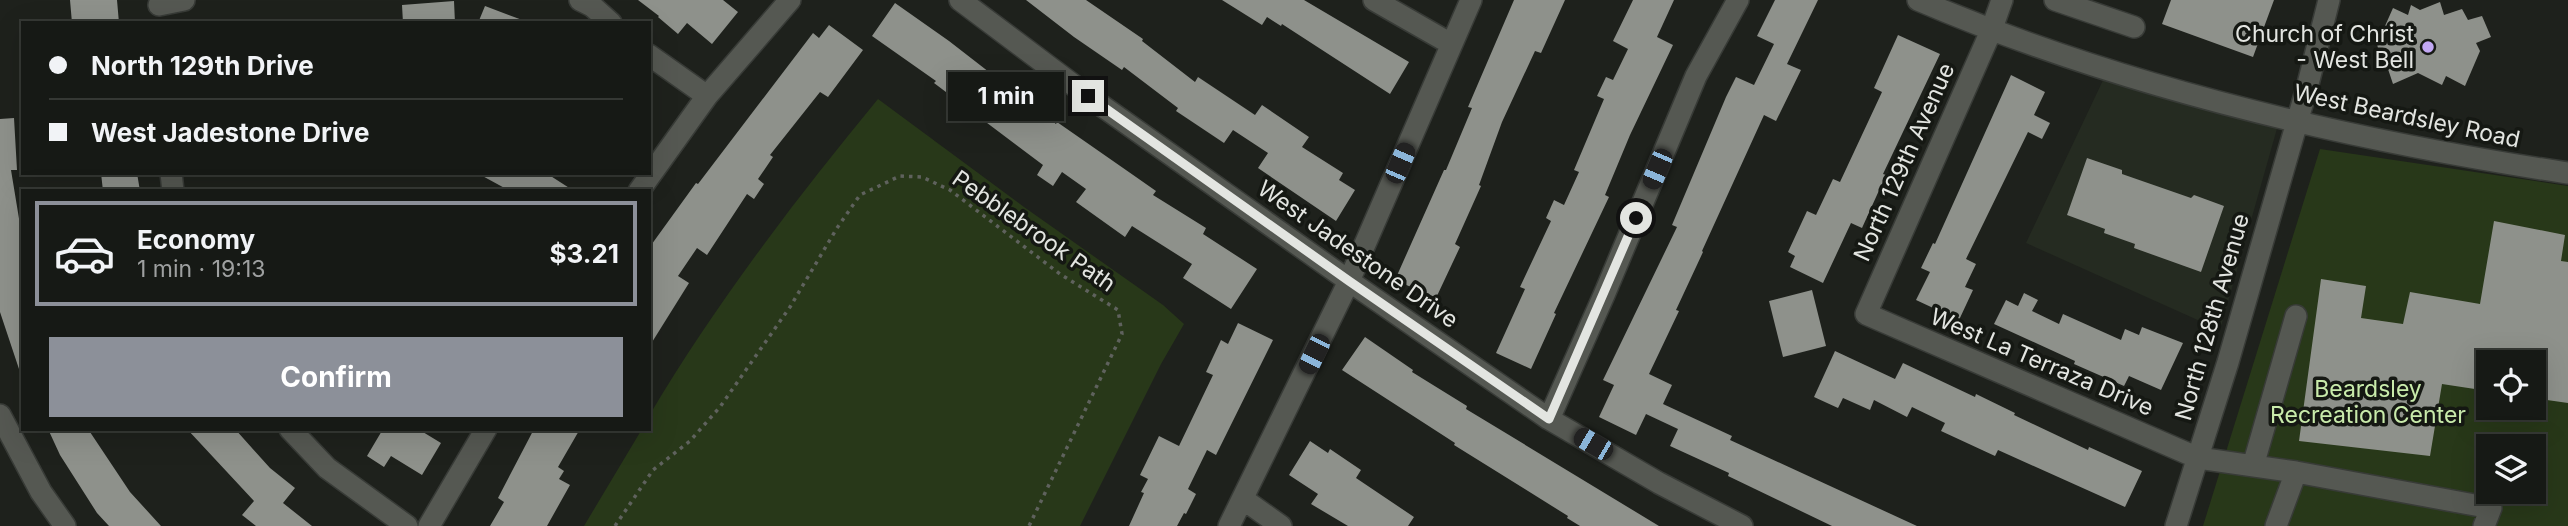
<!DOCTYPE html>
<html lang="en">
<head>
<meta charset="utf-8">
<style>
	:root { --surface:#161915; --page:#232622; --text:#f1f3f6; --muted:#9ea0a0; --line:#353834; --accent:#8c9099 }
	body { margin:0; font-family:Inter,sans-serif; background:var(--page); color:var(--text); height:100vh; display:flex; flex-direction:column; font-size:26px; white-space:nowrap }
	* { box-sizing:border-box; margin:0 }
	p { font-size:23px; color:var(--muted) }
	.icon { flex:none; width:38px; height:38px; fill:none; stroke:currentColor; stroke-width:2; stroke-linecap:round; stroke-linejoin:round }
	.map { position:relative; flex:1; overflow:hidden }
	.panel { position:absolute; left:21px; top:189px; width:630px; height:242px; display:flex; flex-direction:column; background:var(--surface); border-radius:0px; box-shadow:0 7px 28px #0002,0 0 0 2px var(--line) }
	.panel>* { flex:none }
	.hud { position:absolute; left:21px; top:21px; width:630px; height:154px; border-radius:0px; box-shadow:0 7px 28px #0002,0 0 0 2px var(--line); display:grid; align-content:center; height:154px; padding:0 28px; background:var(--surface) }
	.tools { position:absolute; left:2476px; top:350px; display:grid; gap:14px }
	.tools a { display:grid; place-items:center; width:70px; height:70px; border-radius:0px; background:var(--surface); box-shadow:0 7px 28px #0002,0 0 0 2px var(--line); font-size:35px }
	.end { position:absolute; width:32px; height:32px; margin:-16px; border:9px solid #e3e5e1; background:#111; box-shadow:0 0 0 4px #111 }
	.from { border-radius:50% }
	.bubble { position:absolute; height:49px; border-radius:0px; background:var(--surface); box-shadow:0 7px 28px #0002,0 0 0 2px var(--line); font-size:23px; font-weight:700; line-height:49px; text-align:center }
	.car { position:absolute; width:21px; height:42px; margin:-21px -10px; border-radius:9px; box-shadow:0 0 5px 2px #0007; background:linear-gradient(#222 24%,#8ab4d8 0 40%,#222 0 76%,#8ab4d8 0 86%,#222 0) }
	.hud b { display:flex; align-items:center; gap:24px; height:66px; font-size:26px }
	.hud b+b { border-top:2px solid var(--line) }
	.hud i { width:18px; height:18px; background:var(--text) }
	ul { padding:12px 0 0; list-style:none }
	li { display:flex; align-items:center; gap:21px; height:105px; margin:0 14px 10px; padding:0 14px; border:4px solid var(--line); border-radius:0px }
	li div { flex:1 }
	li b { display:block; font-size:26px }
	li em { font-style:normal; font-weight:700 }
	li.active { border-color:var(--accent) }
	li>.icon { width:63px; height:63px; stroke-width:1.5 }
	.cta { display:flex; gap:14px; margin-top:auto; padding:14px 28px }
	.cta a { flex:1; height:80px; border-radius:0px; background:var(--accent); color:#fff; font-size:28px; font-weight:700; line-height:80px; text-align:center }
	.map>svg:first-child { display:block }
	.built { fill:#252b21 }
	.green { fill:#283819; fill-rule:evenodd }
	.building { fill:#8e918b }
	.lines { fill:none; stroke-linecap:round; stroke-linejoin:round }
	.minor-casing { stroke:#383b37; stroke-width:24 }
	.path { stroke:#5f625d; stroke-width:3.5; stroke-dasharray:3.5 5; stroke-linecap:butt }
	.minor { stroke:#555852; stroke-width:21 }
	.route { stroke:#e3e5e1; stroke-width:9 }
	.poi-dot { fill:#c2a8f3; stroke:#151813; stroke-width:2.5 }
	.labels { text-anchor:middle; dominant-baseline:central; stroke-width:7; stroke-linejoin:round; paint-order:stroke }
	.poi-label { font-size:23px; fill:#e3e5e1; stroke:#151813; text-anchor:end }
	.street-label { font-size:23px; fill:#e3e5e1; stroke:#151813 }
	.park-label { font-size:23px; fill:#c9ebab; stroke:#151813 }
</style>
</head>
<body>
<div class="map">
<svg width="2568" height="526" viewBox="0 0 2568 526">
	<rect width="100%" height="100%" fill="#1e211c"/>
	<path class="built" d="M2105,76l173,49 -58,205 -194,-87z"/>
	<path class="green" d="M878,99l146,108 139,98 21,19 -23,40 -81,162h-496l58,-97h7v-13c67,-113 146,-216 229,-317z
		M2320,149l248,37v340h-365zM2488,362h46v46h-46zM2488,446h46v46h-46z"/>
	<path class="building" d="M70,0h47l2,23h-47z
		M638,0h85l15,12 -26,32 -25,-21 -9,11 -20,-17 1,-1z
		M1026,0h60l57,39 -1,2 53,41 3,-5 57,38 7,-10 47,32 -7,10 41,26 -4,7 16,10 -19,31 -78,-53 10,-15 -35,-23 -9,13 -48,-32 2,-3 -54,-41 -2,3 -48,-33z
		M1222,0h82l105,62 -19,32 -108,-70 -1,2 -14,-9 -5,8z
		M1514,0h51l-24,53 -6,-2 -33,71 -23,63 2,1 -26,58 5,3 -24,51 -41,-18 49,-110h2l26,-62 -4,-1z
		M1633,0h41l-17,37 16,8 -43,90 -25,60 4,2 -55,116 2,1 -25,55 -35,-16 29,-64 -5,-2 31,-66 -5,-3 8,-18 10,5 15,-33 -5,-2 30,-71 -7,-3 9,-19 7,3 15,-31 -15,-8z
		M1775,0h43l-31,64 14,6 -25,51 -12,-6 -62,136 1,1 -27,58 3,1 -30,63 23,11 -9,19 69,32 -2,4 187,86h-85l-104,-50 1,-3 -59,-27 8,-17 -32,-15 -10,21 -37,-18 15,-32 -11,-5 74,-153 -5,-2 54,-128 10,-20 18,8 20,-41 -17,-8z
		M2171,0h103l-21,57 -91,-33z
		M454,1l1,22h-52l-1,-18z
		M2440,2l4,13 18,-6 6,11 14,-4 9,21 -15,6 4,8 -15,35 -19,-10 -4,9 -24,-12 -25,11 -9,-27h-4l-3,-13 16,-36 15,7 3,-10 9,5z
		M895,3l54,38 107,83 1,-2 79,55 20,14 -3,4 53,33 -3,6 54,35 -26,40 -48,-31 9,-14 -60,-38 -7,11 -49,-35 10,-13 -24,-17 -9,14 -16,-11 6,-10 -109,-82 2,-2 -64,-45z
		M485,6l40,15v2h-47z
		M829,25l34,25 -35,47 -8,-5 -50,63 3,2 -15,22 6,5 -10,15 -7,-5 -40,61 -10,-7 -19,28 11,7 -40,64v-99l47,-65 2,1 115,-151 6,5z
		M1898,35l42,19 -57,120 3,1 -24,53 -11,-5 -28,60 -33,-16 5,-11 -7,-4 19,-41 9,4 17,-36 7,3 42,-90 -8,-4z
		M2011,75l34,17 -11,23 16,8 -8,16 -14,-7 -62,127 10,5 -11,23 8,3 -14,30 -43,-20 14,-28 -9,-4 12,-25 2,1z
		M14,118l3,52h-6l12,73v128l-3,1 -20,-60v-193z
		M2087,158l35,12v4l69,24 3,-3 30,11 -23,66 -67,-24 1,-4 -31,-11 1,-4 -38,-14z
		M101,173h36l3,18h-37z
		M477,173h69l28,18h-64z
		M2494,221l71,14 -4,26 7,1v141l-34,-5v-36h-46v29l-46,-7 -12,72 -131,-15 22,-162 45,7 -5,32 42,6 7,-32 70,12z
		M1812,290l14,56 -43,11 -14,-56z
		M2024,293l14,7 -6,11 27,13 4,-10 58,26 4,-11 14,6 3,-8 41,16 -22,47 -32,-14 -5,10 -50,-22 1,-3 -81,-37 12,-24 12,6z
		M1238,323l35,17 -57,115 -9,-5 -19,39 8,5 -10,20 -2,-1 -7,13h-48l15,-33 -3,-1 7,-13 -8,-4 19,-39 20,10 34,-71 -7,-3 15,-32 7,4z
		M1365,337l48,33 -1,2 55,34 -1,3 193,117h-79l-13,-8 1,-2 -114,-71 1,-2 -113,-73z
		M1835,351l60,28 8,-16 72,34 1,-3 39,19 -1,2 74,35 1,-3 53,24 -17,36 -127,-57 -3,6 -54,-25 4,-8 -33,-16 -5,10 -33,-17 -4,10 -27,-12 -5,10 -24,-11z
		M48,429h40l42,63 31,34h-52l-12,-13 -37,-58z
		M187,429h48l35,39 25,20 -12,15 29,23h-56l-14,-11 12,-14z
		M383,429h35l23,14 -19,32 -31,-19 -7,11 -17,-11z
		M534,429h46l-22,38 6,4 -5,8 11,6 -23,41h-57l14,-24 -6,-4z
		M1310,441l18,12 2,-4 31,21 -5,8 58,39 -6,9h-60l-37,-22 7,-10 -29,-19z"/>
	<g class="lines">
		<defs>
			<path id="minor" d="M580,0l12,6 19,17
				M960,0l128,96 261,185 200,138 110,64 83,43
				M1374,0l77,44
				M1918,0c206,88 429,140 650,173
				M2002,0l-11,31 -125,283 332,144 98,14 195,36 -7,18
				M2055,0l79,27
				M159,5l25,-5
				M649,55l58,41
				M171,173l2,18
				M639,191l68,-95 83,-96
				M0,415l41,77 24,34
				M1549,419l55,-124 92,-219 42,-76
				M290,429l37,39 80,58
				M2253,466l43,-150
				M1243,499l38,27
				M429,526l57,-97
				M1229,526l120,-245 122,-281
				M2176,526l52,-164 80,-278 21,-84
				M2276,526l20,-54"/>
		</defs>
		<use href="#minor" class="minor-casing"/>
		<path class="path" d="M615,526l38,-56 37,-29 30,-34 70,-100 47,-79 23,-33 40,-19 22,1 28,13 110,84 58,36 4,24 -93,192"/>
		<use href="#minor" class="minor"/>
	</g>
	<g class="lines">
		<path class="route" d="M1088,96l261,185 200,138 87,-201"/>
	</g>
	<circle class="poi-dot" cx="2428" cy="47" r="7"/>
	<g class="labels">
		<g class="poi-label">
			<text x="2414" y="34">Church of Christ<tspan x="2414" dy="26">- West Bell</tspan></text>
		</g>
		<g class="street-label">
			<text transform="translate(2407 116) rotate(12)">West Beardsley Road</text>
			<text transform="translate(1904 162) rotate(-66)">North 129th Avenue</text>
			<text transform="translate(1034 231) rotate(35)">Pebblebrook Path</text>
			<text transform="translate(1358 254) rotate(35)">West Jadestone Drive</text>
			<text transform="translate(2212 317) rotate(-74)">North 128th Avenue</text>
			<text transform="translate(2042 362) rotate(23)">West La Terraza Drive</text>
		</g>
		<g class="park-label">
			<text x="2368" y="389">Beardsley<tspan x="2368" dy="26">Recreation Center</tspan></text>
		</g>
	</g>
</svg>
<div class="tools">
<a><svg class="icon" aria-label="locate" viewBox="0 0 24 24"><circle cx="12" cy="12" r="6"/><path d="M12 2v4M12 18v4M2 12h4M18 12h4"/></svg></a>
<a><svg class="icon" aria-label="layers" viewBox="0 0 24 24"><path d="M12 4l9 5-9 5-9-5zM3 14l9 5 9-5"/></svg></a>
</div>
<i class="end from" style="left:1636px;top:218px"></i>
<i class="end" style="left:1088px;top:96px"></i>
<div class="bubble" style="left:948px;top:72px;width:116px">1 min</div>
<i class="car" style="left:1400px;top:163px;rotate:23deg"></i>
<i class="car" style="left:1657px;top:169px;rotate:203deg"></i>
<i class="car" style="left:1314px;top:354px;rotate:206deg"></i>
<i class="car" style="left:1593px;top:444px;rotate:300deg"></i>
<div class="hud">
<b><i class="from"></i>North 129th Drive</b>
<b><i></i>West Jadestone Drive</b>
</div>
<section class="panel">
<ul>
<li class="active"><svg class="icon" aria-label="car" viewBox="0 0 24 24"><path d="M5 17H2v-5l4-1 3-4h7l3 4 3 1v5h-3M9 17h6M6 11h13"/><circle cx="7" cy="17" r="2"/><circle cx="17" cy="17" r="2"/></svg><div><b>Economy</b><p>1 min · 19:13</p></div><em>$3.21</em></li>
</ul>
<div class="cta"><a>Confirm</a></div>
</section>
</div>
</body>
</html>
